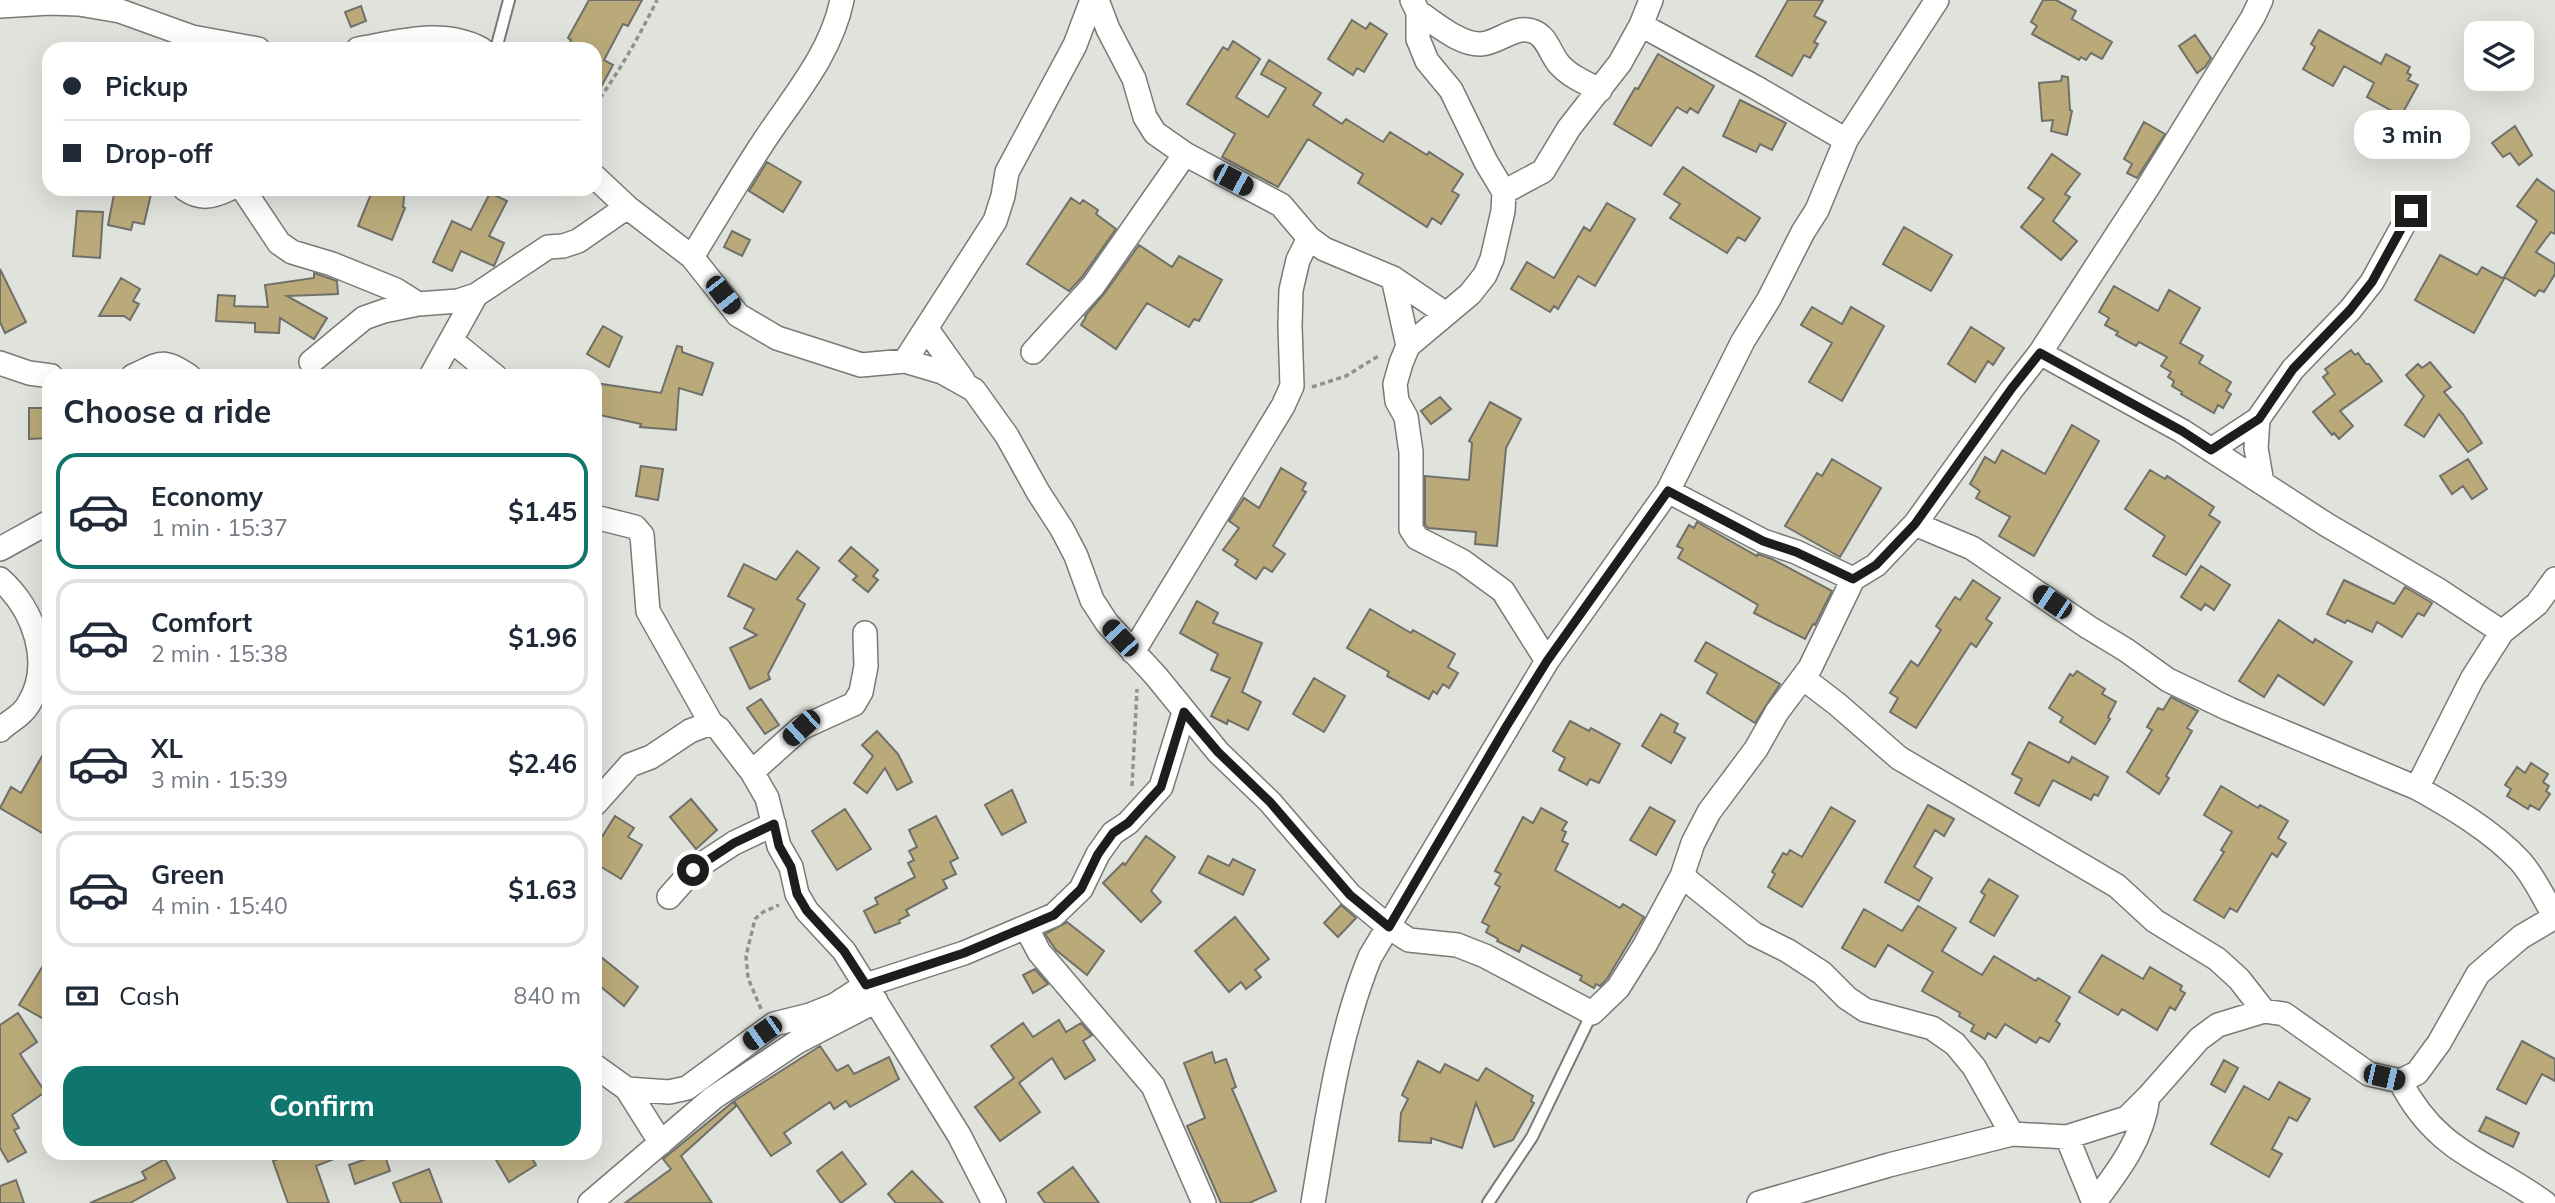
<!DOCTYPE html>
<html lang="en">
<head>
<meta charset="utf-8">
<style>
	:root { --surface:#fff; --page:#f2f2f3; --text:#1f2937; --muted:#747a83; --line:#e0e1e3; --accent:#0f766e }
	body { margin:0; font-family:Mulish,sans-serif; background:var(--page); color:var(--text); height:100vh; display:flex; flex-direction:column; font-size:26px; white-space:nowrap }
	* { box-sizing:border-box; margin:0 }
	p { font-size:23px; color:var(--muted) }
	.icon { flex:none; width:38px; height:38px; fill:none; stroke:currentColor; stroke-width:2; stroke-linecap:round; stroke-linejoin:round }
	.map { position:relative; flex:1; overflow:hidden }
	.side { position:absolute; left:42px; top:369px; width:560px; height:791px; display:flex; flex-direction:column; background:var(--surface); border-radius:21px; box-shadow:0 7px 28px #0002 }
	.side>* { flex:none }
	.hud { position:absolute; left:42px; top:42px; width:560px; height:154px; border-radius:21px; box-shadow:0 7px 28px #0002; display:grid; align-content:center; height:154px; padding:0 21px; background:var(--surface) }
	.tools { position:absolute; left:2464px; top:21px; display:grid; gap:14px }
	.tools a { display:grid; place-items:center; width:70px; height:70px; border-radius:14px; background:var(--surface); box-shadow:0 7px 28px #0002; font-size:35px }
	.end { position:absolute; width:32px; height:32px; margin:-16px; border:9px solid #1d1e1c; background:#fff; box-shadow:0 0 0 4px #fff }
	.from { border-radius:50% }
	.bubble { position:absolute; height:49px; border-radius:21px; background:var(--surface); box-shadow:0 7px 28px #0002; font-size:23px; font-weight:700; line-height:49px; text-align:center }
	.car { position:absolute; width:21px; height:42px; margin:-21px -10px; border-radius:9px; box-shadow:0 0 5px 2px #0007; background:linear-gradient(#222 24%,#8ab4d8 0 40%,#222 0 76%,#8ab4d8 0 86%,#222 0) }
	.hud b { display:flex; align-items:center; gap:24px; height:66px; font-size:26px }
	.hud b+b { border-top:2px solid var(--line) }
	.hud i { width:18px; height:18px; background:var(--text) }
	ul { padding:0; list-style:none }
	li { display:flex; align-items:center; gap:21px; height:116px; margin:0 14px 10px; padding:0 7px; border:4px solid var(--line); border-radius:21px }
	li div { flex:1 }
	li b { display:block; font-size:26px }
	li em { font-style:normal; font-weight:700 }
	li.current { border-color:var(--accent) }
	li>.icon { width:63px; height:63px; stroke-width:1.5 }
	h2 { padding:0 21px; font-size:32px; line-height:84px }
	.pay { display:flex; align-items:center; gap:18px; height:77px; padding:0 21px; font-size:26px }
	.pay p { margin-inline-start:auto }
	.action { display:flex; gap:14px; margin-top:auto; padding:14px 21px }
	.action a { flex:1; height:80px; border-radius:21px; background:var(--accent); color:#fff; font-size:28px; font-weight:700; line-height:80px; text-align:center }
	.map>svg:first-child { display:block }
	.building { fill:#baaa79; stroke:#716f6a; stroke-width:2 }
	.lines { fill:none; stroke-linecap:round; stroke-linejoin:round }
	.service-casing { stroke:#787a75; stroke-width:14 }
	.minor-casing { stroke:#787a75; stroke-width:26 }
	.path { stroke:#90928d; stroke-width:3.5; stroke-dasharray:5 3.5; stroke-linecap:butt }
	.service { stroke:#fff; stroke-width:10 }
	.minor { stroke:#fff; stroke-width:23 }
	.route { stroke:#1d1e1c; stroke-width:9 }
</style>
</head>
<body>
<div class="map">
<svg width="2555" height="1203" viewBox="0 0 2555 1203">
	<rect width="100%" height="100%" fill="#e0e2dc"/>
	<path class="building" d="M589,0h53l-14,26 -5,-2 -19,36 9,5 -18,33v-49h-29l5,-9 -3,-2z
		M1788,0h35l-9,16 12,6 -12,20 4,2 -8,14 -6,-3 -12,21 -36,-20z
		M2043,0h13l20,11 -4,8 40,23 -10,17 -11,-6 -5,7 -5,-3 -2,3 -47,-26 5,-8 -6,-4z
		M361,6l5,15 -15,6 -6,-15z
		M1352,20l14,9 4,-6 17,11 -23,38 -7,-4 -4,7 -25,-16z
		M2319,30l62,34 5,-10 24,13 -3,6 4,2 -3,5 10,5 -17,31 -34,-19 7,-14 -30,-17 -11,20 -30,-17 12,-22 -4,-3z
		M2195,35l16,23 -6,9 -8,6 -18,-27z
		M1233,41l27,18 -24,38 32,20 18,-29 -25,-14 8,-14 52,33 -8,12 29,19 4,-5 37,23 7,-10 37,23 2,-3 34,22 -11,17 7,4 -18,29 -9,-6 -5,9 -69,-44 5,-9 -55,-35 -30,48 -56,-30 13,-23 -48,-30 36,-57 5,3z
		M1658,54l56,32 -16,27 -8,-5 -3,5 -10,-6 -26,39 -37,-22 21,-36 3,1z
		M2062,76l6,1 2,33 2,1 -5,24 -16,-4 2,-11 -11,1 -3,-38 22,-2z
		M1740,100l46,23 -14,27 -12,-6 -4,8 -33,-16z
		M2144,122l21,12 -28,44 -10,-5 5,-9 -8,-5z
		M2515,126l17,29 -13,10 -9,-12 -7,4 -11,-14z
		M2052,154l28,20 -15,20 5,3 -17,24 24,20 -16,19 -40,-33 23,-28 -16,-11z
		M767,162l34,20 -18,30 -34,-21z
		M1683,167l77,51 -15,23 -7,-4 -11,16 -57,-35 10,-14 -16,-10z
		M2537,179l18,13v42l-4,-2 -15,20 19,12v10l-11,18 -5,-2 -4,6 -31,-19 33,-56 -20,-15z
		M115,189l36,5 -7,30 -11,-2 -2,8 -23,-5z
		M373,189h32l-2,18 2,1 -13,32 -34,-14z
		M490,193l17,8 -18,35 15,7 -10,23 -33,-15 -9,20 -19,-9 19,-41 19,9z
		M1071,198l9,6 3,-4 15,10 -2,4 20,15 -34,48 -13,14 -42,-27z
		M1607,203l28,16 -40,67 -17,-10 -20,33 -4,-3 -4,6 -39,-23 16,-27 27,16 30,-51 6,4z
		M77,211l26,1 -3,46 -27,-2z
		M1904,227l48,28 -21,36 -48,-27z
		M732,231l18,9 -8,16 -18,-9z
		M1139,245l33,22 7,-11 43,24 -23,41 -5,-2 -5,8 -42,-24 -31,46 -35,-24 5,-8 -1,-1 19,-22z
		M2440,255l37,20 5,-8 22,12 -30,54 -59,-33z
		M0,269l26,53 -21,11 -5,-11z
		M314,273l23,8 1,13 -51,2 40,22 -13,21 -34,-21 -1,15 -24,-1v-9l-39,-2 2,-26 17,1 -1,10 34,1 -3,-22 49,-7z
		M121,278l19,11 -7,12 6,3 -9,16 -6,-4h-25z
		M2114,286l44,25 11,-21 31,18 -20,35 23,13 -4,7 32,19 -5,9 5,3 -8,14 -5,-3 -4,8 -33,-19 1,-2 -10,-6 2,-5 -6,-4 3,-5 -10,-6 6,-9 -28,-15 -3,4 -20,-11 2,-3 -13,-7 4,-7 -10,-6z
		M1812,307l30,17 9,-17 33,19 -42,75 -33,-19 23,-39 -31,-18z
		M603,326l19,11 -13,30 -22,-13z
		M1971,327l33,21 -11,17 -5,-4 -13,21 -27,-18z
		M677,346l5,1v5l31,11 -11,32 -23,-7 -3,42 -36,-3 1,-3 -46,-10v-31l66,10z
		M2351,350l4,5 3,-2 8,11h3l13,17 -42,30 13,15 -14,13 -5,-6 -2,2 -19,-23 22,-18 -12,-17 5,-4 -3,-4z
		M2430,362l21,25 -7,5 19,22 19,29 -14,9 -29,-38 -15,23 -19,-12 19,-29 -18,-21 12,-11 4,4z
		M1440,397l11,12 -20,15 -10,-13z
		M1490,402l31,17 -15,29 -9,98 -22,-2 1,-12 -48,-4 -3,-3v-49l44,4 3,-37 -3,-2z
		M29,408h20v30l-20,1z
		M2072,425l27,16 -65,115 -35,-20 11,-19 -34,-19 4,-7 -10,-7 15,-27 10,6 7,-13 43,24z
		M1832,459l49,29 -41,69 -55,-31 32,-53 5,3z
		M2468,459l19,30 -15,10 -9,-13 -11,8 -12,-18z
		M641,466l22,3 -5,31 -22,-4z
		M1281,468l25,15 -4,7 4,2 -33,54 12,8 -13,18 -8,-5 -8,12 -21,-14 3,-5 -15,-10 16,-22 -10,-7 15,-23 15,10z
		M2150,470l15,9 2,-3 47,31 -5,8 11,7 -34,53 -33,-19 12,-20 -40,-27z
		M1697,522l60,34 1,-2 14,5 60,32 -17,34 -2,-1 -8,15 -51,-26 4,-8 -80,-47 5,-9 -6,-3 12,-21 5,3z
		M851,547l27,23 -5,6 5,4 -10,12 -15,-12 4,-4 -18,-15z
		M797,551l22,17 -22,31 8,5 -37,70 2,5 -20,10 -20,-41 27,-13 -13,-7 10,-19 -26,-13 16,-32 32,16z
		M2201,566l29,19 -16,25 -9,-6 -4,6 -20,-13z
		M1973,580l27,18 -14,21 6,4 -16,24 -5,-4 -55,85 -26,-16 8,-14 -8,-5 21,-32 7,5 23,-36 -5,-4 19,-29 5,3z
		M2344,580l50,24 11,-17 27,16 -8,13 -6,-3 -16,24 -25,-15 -5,10 -25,-12 -2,3 -18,-9z
		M1197,601l21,12 -5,10 49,20 -20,49 19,10 -13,28 -20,-10 -1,4 -16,-8 19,-38 -19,-8 7,-16 -38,-21z
		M1370,609l41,24 2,-3 42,24 -7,13 10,6 -9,15 -6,-4 -6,10 -4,-3 -4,8 -42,-23 2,-4 -42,-24z
		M2279,620l34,23 2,-4 37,23 -28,43 -46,-30 -14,22 -25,-16z
		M1706,642l74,42 -25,39 -48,-30 10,-19 -22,-13z
		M2077,671l28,18 -3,5 14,8 -8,15 2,2 -15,25 -35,-22 3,-5 -14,-9 21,-34 3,2z
		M1314,678l31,18 -21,36 -31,-18z
		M2171,697l27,14 -11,17 5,3 -26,45 3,2 -10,16 -32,-22 25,-42 -5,-3 11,-19 5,2z
		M761,699l18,26 -14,9 -18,-26z
		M1661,714l17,10 -4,8 11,6 -14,25 -29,-17z
		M1570,721l19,10 2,-3 29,16 -21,39 -9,-4 -3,6 -28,-15 6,-12 -12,-7z
		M877,731l21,23 14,28 -15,8 -12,-22 -18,25 -13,-10 19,-27 -11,-11z
		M2029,742l40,21 3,-6 36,20 -10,19 -4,-2 -3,6 -38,-20 -14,26 -24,-13 7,-14 -10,-5z
		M49,744v93l-49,-29 11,-21 10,6z
		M2531,763l17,11 -5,8 6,4 -3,5 4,3 -11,16 -9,-5 -2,4 -21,-13 4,-7 -6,-4 12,-18 8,6z
		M2221,786l37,22 2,-3 28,16 -10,17 8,5 -9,14 -5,-4 -35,59 -7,-4 -6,10 -30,-18 30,-48 -3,-2 11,-18 -28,-17z
		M1012,790l14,32 -24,13 -17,-30z
		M691,799l26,31 -21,19 -26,-32z
		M1928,805l26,14 -10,17 -9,-6 -21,37 18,11 -13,23 -34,-19z
		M1650,807l25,14 -19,34 -26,-15z
		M1831,807l24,14 -53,86 -34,-20 7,-13 -3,-2 11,-19 4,2 3,-5 12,7z
		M1541,808l26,14 -5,8 4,2 -4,9 6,3 -13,26 65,38 3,-4 21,13 -37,62 -7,7 -4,-2 -2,4 -14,-8 2,-4 -60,-31 -3,7 -22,-11 1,-2 -12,-7 3,-6 -7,-4 18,-35 -5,-3 6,-10 -6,-3 28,-54 10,6z
		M845,809l26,40 -34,21 -25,-39z
		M615,816l19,12 -6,9 14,8 -21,34 -26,-16v-15z
		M936,816l22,42 -8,4 6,12 -13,6 4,8 -41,22 3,5 -10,5 1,3 -25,10 -11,-22 14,-7 -3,-6 40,-21 -7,-14 6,-3 -5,-9 8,-4 -8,-17z
		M1146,836l29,21 -24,34 10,11 -20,20 -38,-39 20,-20 2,2z
		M1208,856l21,10 4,-7 22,11 -12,25 -44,-22z
		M1989,879l29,17 -24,40 -24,-14 15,-27 -4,-3z
		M1341,905l15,13 -18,19 -14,-14z
		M1918,906l38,22 -14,23 40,24 12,-19 42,25 2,-3 32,19 -14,24 4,3 -11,18 -9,-5 -4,6 -31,-19 -9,14 -8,-5 -3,6 -14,-8 3,-6 -15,-9 1,-3 -38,-22 11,-19 -45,-27 -13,22 -33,-19 22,-39 38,22z
		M1235,917l34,42 -14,11 6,7 -15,12 -5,-7 -12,10 -34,-41z
		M1067,922l37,29 -17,24 -31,-25 -11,-16z
		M595,952l43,35 -14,19 -29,-24z
		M2102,955l41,24 7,-12 32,19 -2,4 5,3 -10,17 -5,-3 -13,23 -35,-21 -4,6 -39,-23z
		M49,956v66l-30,-17z
		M1035,969l13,15 -15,9 -10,-18z
		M18,1013l19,29 -17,12 25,38 -33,23 7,13 -5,2 12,22 -18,10 -8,-14v-123z
		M1059,1020l7,12 15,-9 11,12 -9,6 12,19 -30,19 -13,-21 -33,25 21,29 -40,29 -25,-34 39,-29 -23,-32 32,-23 10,14z
		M2522,1041l33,18v22l-13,-7 -16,30 -29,-15z
		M820,1046l17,25 11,-6 6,9 35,-17 10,22 -49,28 -4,-6 -12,8 -4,-7 -46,31 7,10 -20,13 -37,-55z
		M1212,1052l3,11 11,-4 10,28 -4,2 44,102 -27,12h-28l-34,-77 18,-8 -21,-55z
		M2224,1060l14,8 -13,24 -14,-8z
		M1418,1061l22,12 5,-9 33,17 8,-13 47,28 -2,5 3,2 -21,37 -19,7 -18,-44 -14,45 -31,-10v5l-32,-2 2,-28 7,-14 -6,-4z
		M2279,1082l31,17 -13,22 -8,-4 -17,32 10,5 -13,23 -58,-33 33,-58 25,14z
		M733,1102l3,4 -55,50 31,47h-87l46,-34 -8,-10z
		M2486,1117l33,16 -6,14 -34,-16z
		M842,1152l24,32 -25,19 -24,-32z
		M294,1153h50v2l-28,11 13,37h-41l-15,-42z
		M384,1153l6,18 -35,13 -6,-19z
		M492,1153h37l7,12 -27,17z
		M165,1159l10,19 -45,25h-40l56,-24 -4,-7z
		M1073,1167l26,36h-54l-7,-10z
		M429,1169l13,34h-41l-8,-20z
		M912,1171l31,32h-47l-8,-9z
		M16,1180l8,23h-24v-17z"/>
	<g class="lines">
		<defs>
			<path id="service" d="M496,49l13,-49
				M1488,1203l44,-66 60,-124"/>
			<path id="minor" d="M1097,0l11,29 26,50 11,38 10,16 30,21 96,51 28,33 15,11 69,29 53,36
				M0,6l50,-3 29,1 41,7 72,26 66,12
				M1418,12c17,11 42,33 63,32 18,-1 33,-19 51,-13 15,4 18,23 27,33 10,12 27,19 41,26
				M1641,25l114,62 91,53
				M358,49c40,-7 85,-21 123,0
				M595,177l32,30 65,50 46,58 39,23 84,27 44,-4 37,11 32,18 33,46 31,56 24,37 14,27 16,44 15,23 49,53 62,76 52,50 80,93 39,32 20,13 48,5 28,11 107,57 26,-25 27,-43 37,-69 11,-33 16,-31 47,-63 21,-37 33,-44 43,-89 23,-14 39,-41 97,-135 28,-36 108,-166 105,-170 8,-17
				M185,189c16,11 27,8 44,0
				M243,189l36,54 13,9 40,12 64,26 22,14
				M1504,192l39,-21 26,-43 51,-65 21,-38 10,-25
				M692,257c24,-39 47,-78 72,-116 29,-44 67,-87 78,-141
				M1393,278l15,68
				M926,328l37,52
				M452,341l43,35
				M1033,352l60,-66 92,-132
				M2040,353l142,78 145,94 113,66 62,41
				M905,361l90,-140 8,-25 4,-24 68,-127 17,-45
				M311,362l53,-44 20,-7 34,-7 40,-3 18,-6 72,-48 15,-1 15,-5 49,-34
				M0,363l29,10 22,3
				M133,376c27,-12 28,-19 56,0
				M431,376l45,-81
				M2211,450l47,-31
				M2262,483l-6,-35 2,-29 35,-50 57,-59 22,-28 39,-71
				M1668,491l95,50 33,11 57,27
				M595,517l40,10 7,8 6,76 63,112 8,6 33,43 15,26 12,48 12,21 6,27 10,17 37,40 115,184 35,68
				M1915,524l57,24 116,79 38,23 42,30 61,29 188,79c36,20 75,43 103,73 14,15 24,38 35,56
				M0,549l49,-27
				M0,579c34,30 54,85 28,126 -7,12 -19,16 -28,25
				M1133,652l150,-246 9,-20 -2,-60 1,-36 7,-30 11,-22
				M1547,661l121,-170 75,-150 26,-42 34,-67 14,-22 29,-70 91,-140
				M1803,678l34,26 62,54 218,128 38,35 62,38 22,20 25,32
				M752,772l49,-44 53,-24 7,-12 5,-26 -1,-33
				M2417,788l55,-109 30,-47 35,-28 18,-25
				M595,804l35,-39 21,-8 39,-26 21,-8
				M1682,876l72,58 34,17 34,22 25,25 18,12 67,18 23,16 19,23 38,67
				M669,897l24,-27 41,-27 40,-19
				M1026,927l13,25 114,134 51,117
				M595,1066l32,23 34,54
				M2400,1081c38,73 85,78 145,122
				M627,1089l42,3 18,-4 87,-64 36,-9 25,-10 31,-20 98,-32 90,-38 27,-26 17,-35 15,-21 15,-10 33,-36 23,-75
				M2067,1137l27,66
				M590,1203l123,-105 84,-56 79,-41
				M1313,1203c14,-83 25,-167 57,-246l177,-296 -44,-70 -41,-30 -45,-23 -6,-9v-77l-5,-35 -9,-16 -2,-17 6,-21 7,-17 62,-52 15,-19 7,-16 11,-48 1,-19 -18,-30 -35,-72 -24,-29 -9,-22v-27l-6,-12
				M1759,1203l130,-38 123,-31 55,3 60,-19 21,-21 51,-58 19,-14 46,-14 20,3 85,60 31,7 17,-8 22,-30 39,-69 43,-37 34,-20
				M2094,1203c25,-33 49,-64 54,-106"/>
		</defs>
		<use href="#service" class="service-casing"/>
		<use href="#minor" class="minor-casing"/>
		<path class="path" d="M595,105c24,-33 44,-68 62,-105
			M1312,387l34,-11 34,-21
			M1132,786l5,-97
			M761,1009l-13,-31 -2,-22 9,-37 8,-7 16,-7"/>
		<use href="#service" class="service"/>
		<use href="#minor" class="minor"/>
	</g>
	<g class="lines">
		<path class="route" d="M693,870l41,-27 40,-19 5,22 12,21 6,27 10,17 37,40 22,34 98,-32 90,-38 27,-26 17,-35 15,-21 15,-10 33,-36 23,-75 34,40 52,50 80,93 39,32 117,-200 41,-66 121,-170 95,50 33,11 57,27 23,-14 39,-41 97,-136 28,-35 142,78 29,19 48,-31 34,-50 57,-59 22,-28 39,-71"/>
	</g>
</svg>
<div class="tools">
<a><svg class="icon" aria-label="layers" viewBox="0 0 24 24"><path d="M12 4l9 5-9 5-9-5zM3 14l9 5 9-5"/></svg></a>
</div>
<i class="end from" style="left:693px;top:870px"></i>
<i class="end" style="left:2411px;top:211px"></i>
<div class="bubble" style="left:2354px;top:110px;width:116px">3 min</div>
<i class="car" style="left:1233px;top:180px;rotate:118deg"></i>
<i class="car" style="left:723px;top:295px;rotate:142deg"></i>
<i class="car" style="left:2052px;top:602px;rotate:304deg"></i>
<i class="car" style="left:1120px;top:638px;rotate:317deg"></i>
<i class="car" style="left:801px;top:728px;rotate:228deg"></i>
<i class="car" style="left:762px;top:1033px;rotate:235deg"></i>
<i class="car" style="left:2384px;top:1077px;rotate:103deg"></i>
<div class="hud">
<b><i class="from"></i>Pickup</b>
<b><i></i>Drop-off</b>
</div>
<section class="side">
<h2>Choose a ride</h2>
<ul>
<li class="current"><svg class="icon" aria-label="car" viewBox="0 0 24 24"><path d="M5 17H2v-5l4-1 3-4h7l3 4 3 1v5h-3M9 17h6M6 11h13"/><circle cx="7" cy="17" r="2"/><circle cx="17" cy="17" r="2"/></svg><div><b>Economy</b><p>1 min · 15:37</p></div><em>$1.45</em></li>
<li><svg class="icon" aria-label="car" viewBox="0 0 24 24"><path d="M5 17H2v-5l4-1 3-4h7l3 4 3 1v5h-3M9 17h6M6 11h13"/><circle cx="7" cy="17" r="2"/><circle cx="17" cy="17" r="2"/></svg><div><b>Comfort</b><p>2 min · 15:38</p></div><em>$1.96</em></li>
<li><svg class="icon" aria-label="car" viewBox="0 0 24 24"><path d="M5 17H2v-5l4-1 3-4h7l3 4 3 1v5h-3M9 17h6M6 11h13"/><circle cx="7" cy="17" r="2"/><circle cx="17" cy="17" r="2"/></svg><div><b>XL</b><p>3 min · 15:39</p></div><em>$2.46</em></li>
<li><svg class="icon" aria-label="car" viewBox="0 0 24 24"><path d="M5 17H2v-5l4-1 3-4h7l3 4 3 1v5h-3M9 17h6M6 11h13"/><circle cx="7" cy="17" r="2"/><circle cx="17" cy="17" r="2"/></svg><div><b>Green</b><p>4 min · 15:40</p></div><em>$1.63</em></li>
</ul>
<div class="pay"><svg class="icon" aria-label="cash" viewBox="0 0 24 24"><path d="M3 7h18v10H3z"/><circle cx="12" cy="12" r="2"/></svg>Cash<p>840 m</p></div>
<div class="action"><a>Confirm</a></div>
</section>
</div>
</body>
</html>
